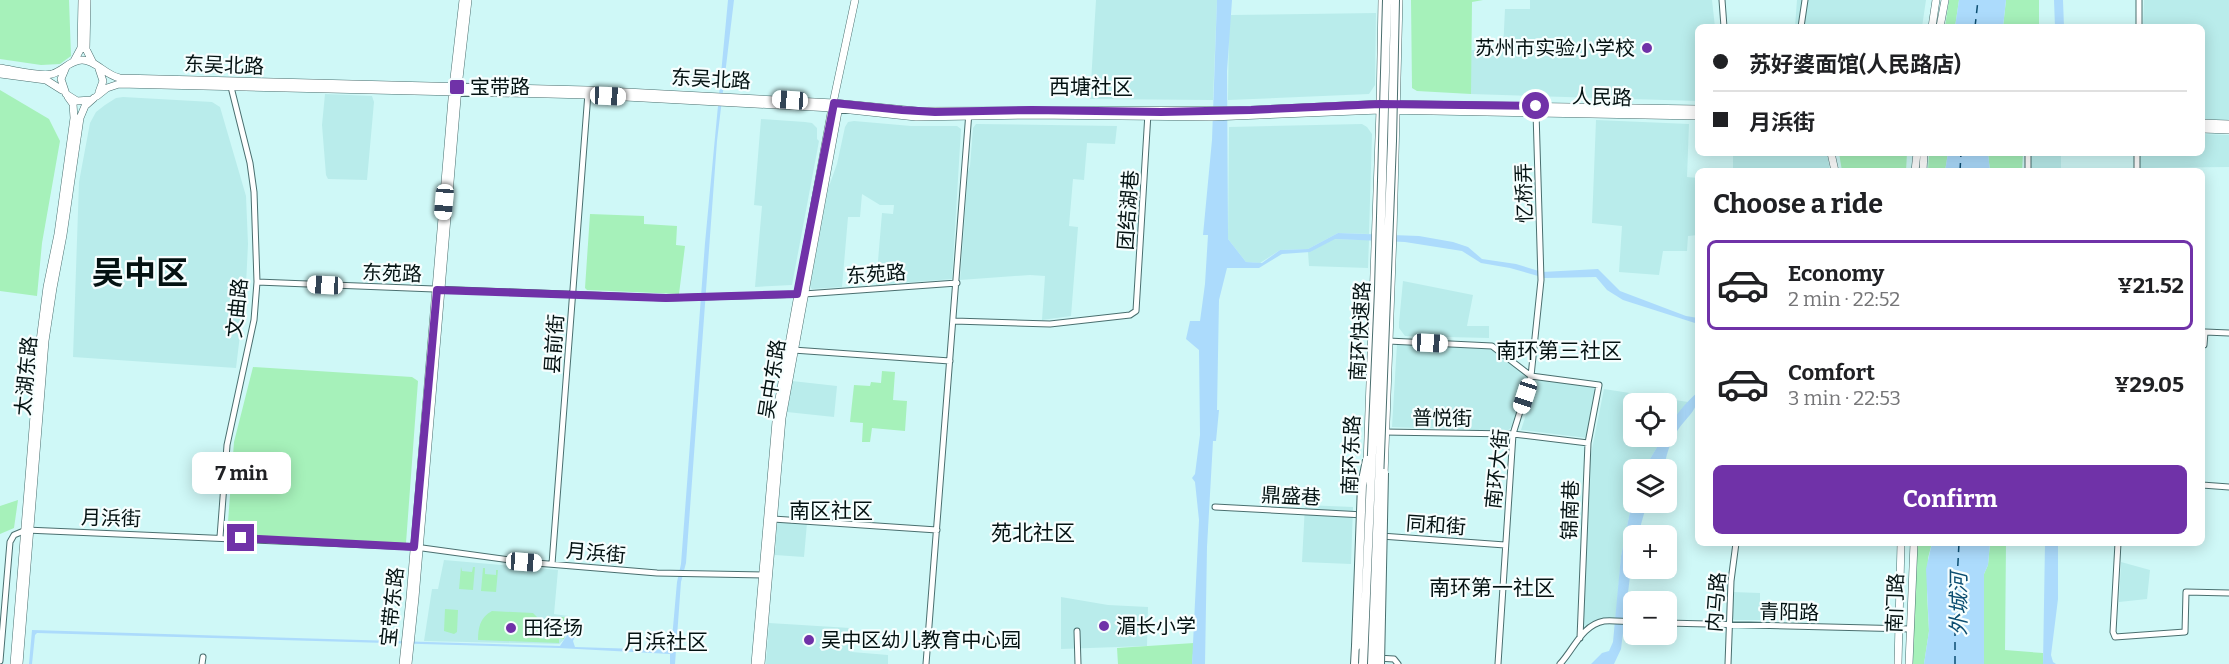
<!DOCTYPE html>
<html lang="en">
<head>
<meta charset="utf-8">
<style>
	:root { --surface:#fff; --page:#f2f2f2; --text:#202124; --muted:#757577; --line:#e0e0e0; --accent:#7032a8 }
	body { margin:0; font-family:Bitter,"Noto Sans SC",serif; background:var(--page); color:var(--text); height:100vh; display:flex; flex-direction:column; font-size:22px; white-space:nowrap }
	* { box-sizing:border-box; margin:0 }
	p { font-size:20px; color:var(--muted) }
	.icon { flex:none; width:33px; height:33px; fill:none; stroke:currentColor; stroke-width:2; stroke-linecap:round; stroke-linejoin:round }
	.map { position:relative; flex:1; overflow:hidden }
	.drawer { position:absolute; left:1695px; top:168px; width:510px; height:378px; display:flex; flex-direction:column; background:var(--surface); border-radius:9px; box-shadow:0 3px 15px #0003 }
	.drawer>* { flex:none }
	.banner { position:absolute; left:1695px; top:24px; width:510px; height:132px; border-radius:9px; box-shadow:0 3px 15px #0003; display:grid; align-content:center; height:132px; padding:0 18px; background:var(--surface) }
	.fabs { position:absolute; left:1623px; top:393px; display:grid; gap:12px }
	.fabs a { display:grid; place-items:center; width:54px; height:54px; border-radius:9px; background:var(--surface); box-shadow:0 3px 15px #0003; font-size:30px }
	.end { position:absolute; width:27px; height:27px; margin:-14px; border:8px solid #7032a8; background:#fff; box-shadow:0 0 0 3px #fff }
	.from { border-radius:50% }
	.bubble { position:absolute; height:42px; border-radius:9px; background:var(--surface); box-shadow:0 3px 15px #0003; font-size:20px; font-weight:700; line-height:42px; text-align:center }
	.car { position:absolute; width:18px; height:36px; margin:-18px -9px; border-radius:8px; box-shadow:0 0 4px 2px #0007; background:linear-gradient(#fff 24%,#345 0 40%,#fff 0 76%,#345 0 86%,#fff 0) }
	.banner b { display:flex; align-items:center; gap:21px; height:57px; font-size:22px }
	.banner b+b { border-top:2px solid var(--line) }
	.banner i { width:15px; height:15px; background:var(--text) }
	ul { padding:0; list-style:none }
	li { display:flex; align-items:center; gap:18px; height:90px; margin:0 12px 9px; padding:0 6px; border:3px solid transparent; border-radius:9px }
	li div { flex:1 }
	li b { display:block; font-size:22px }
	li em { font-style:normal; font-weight:700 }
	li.on { border-color:var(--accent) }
	li>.icon { width:54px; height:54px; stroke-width:1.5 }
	h2 { padding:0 18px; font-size:27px; line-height:72px }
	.cta { display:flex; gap:12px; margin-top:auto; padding:12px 18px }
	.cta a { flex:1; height:69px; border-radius:9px; background:var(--accent); color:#fff; font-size:24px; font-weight:700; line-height:69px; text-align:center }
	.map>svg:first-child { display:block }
	.built { fill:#b9eceb }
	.green { fill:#a6f1ba }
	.water { fill:#acdbfc }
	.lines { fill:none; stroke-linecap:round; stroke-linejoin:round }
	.ferry { stroke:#0c4e71; stroke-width:1.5; stroke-dasharray:8 6; stroke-linecap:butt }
	.minor-casing { stroke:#4a6f6f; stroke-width:7 }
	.major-casing { stroke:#4a6f6f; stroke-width:8 }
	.highway-casing { stroke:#4a6f6f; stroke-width:10 }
	.minor { stroke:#fff; stroke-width:5 }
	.major { stroke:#fff; stroke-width:7 }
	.highway { stroke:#fff; stroke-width:8 }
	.highway-bridge-casing { stroke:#4a6f6f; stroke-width:10; stroke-linecap:butt }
	.highway-bridge { stroke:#fff; stroke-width:8 }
	.route { stroke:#7032a8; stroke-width:8 }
	.poi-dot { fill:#7032a8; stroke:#f6fefe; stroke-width:2 }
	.labels { text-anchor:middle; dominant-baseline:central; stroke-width:4.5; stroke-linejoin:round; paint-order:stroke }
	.poi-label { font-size:20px; fill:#041212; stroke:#f6fefe; text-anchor:start }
	.street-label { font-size:20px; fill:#041212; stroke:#f6fefe }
	.neighbourhood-label { font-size:21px; fill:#041212; stroke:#f6fefe }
	.water-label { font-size:21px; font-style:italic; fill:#0c4e71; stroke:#f6fefe }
	.town-label { font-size:32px; font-weight:bold; fill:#041212; stroke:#f6fefe }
</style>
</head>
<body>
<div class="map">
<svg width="2229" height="664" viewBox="0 0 2229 664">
	<rect width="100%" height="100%" fill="#cff8f7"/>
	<path class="built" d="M1096,0h121l-4,100 -123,-1z
		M1530,0h182l3,27h-17v74l-227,-7v-44h32l2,-41h25z
		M1797,0h129l-4,27h-127z
		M2144,0h85v120l-27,-1v-92h-59z
		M1376,13l-1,72 -6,9 -141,6 1,-79 2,-6z
		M325,94l47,2 2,6 -7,78 -39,-1 -2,-4 -4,-50z
		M123,97l89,5 8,5 26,89 2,48 -2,41 -10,83 -163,-11 6,-175 11,-59 6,-11 9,-7 11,-7z
		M761,119l44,3 7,1 5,5v11l2,2 -27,144 -37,2 7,-81 -8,-1z
		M1596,120l93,4 -2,53 11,1v57l-10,1 -1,15h-24l-4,24 -40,-3 3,-46 -30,-3z
		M854,121l57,5h46l4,3 -9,150 -76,6 6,-72 11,1 1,-9h-14l-18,-11 -2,23h-12l-6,70 -30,2 -2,-2 18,-98 9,-25 8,-37 3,-5z
		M976,124l141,2 -2,18 -28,-1 -3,37 -11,-1 -4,47 9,1 -7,89 -29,4 3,-44 -15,-1 -70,5 8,-108 2,-6 3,-38z
		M1362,124l5,3 5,7 -3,100 -31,-1 -30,16 -28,1 -20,13 -14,-1 -18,-23 1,-112z
		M2202,134l27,1v32l-89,1v-15h62z
		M1733,153h94l3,18h-97z
		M2031,153h30v18h-31z
		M1332,239l37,1 -1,28 -59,-2 -1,-14z
		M1403,281l70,14 -6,31h22v12l-84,-2 -6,-8v-5z
		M1397,344l97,5 33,24v5l-15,49 -5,4 -115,-4z
		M1540,379l57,8 -10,51 -66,-8 16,-49z
		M792,381l45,5 -3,31 -47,-5z
		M1604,389l84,13 -21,29 -1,-27h-32v32l29,1 -19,32 -10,1 -1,27 -12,59 -5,62 -18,1 -17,13 9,-173z
		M1305,505l48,2 -2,57 -49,-2z
		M777,521l30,2 -3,34 -29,-2z
		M444,560l114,10 -4,44 14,2 -3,23 -6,5 -135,-3 8,-52h6z
		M2121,562l29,8 -3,29 -28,3z
		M1732,592l28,1v27h-26l-2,-3z
		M1061,597l47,8 40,2 -1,39 -86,3z
		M769,623l81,5 2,24 36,3v9h-122z"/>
	<path class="green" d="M0,0h69l2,56 -11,8 -19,1 -41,-6z
		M1411,0h72l-11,2 -1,92 -54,-3 -5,-3z
		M1949,0h10l-4,27h-10z
		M2006,0h33v27h-36z
		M0,90l49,29 11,22 -18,102 -5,53 -37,-5z
		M1839,153h68l-1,18h-64z
		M1929,153h19l-3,18h-17z
		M1988,153h35l-1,18h-32z
		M590,214l54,2v8l33,2 -1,19 9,1 -6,48 -92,-4 -2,-2z
		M253,367l159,10 6,4 -12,162 -179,-8 7,-93z
		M882,371l13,1 -2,28 14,1 -2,30 -33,-3 -2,14h-8l1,-19 -13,-1 4,-37 16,1 1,-4 10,1z
		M18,500l-4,28 -14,6v-28z
		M1916,543h16l-4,15 -1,36 2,37 -5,33h-11z
		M1990,543h16l-1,107 38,3v11h-59v-90l4,-9z
		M461,567l1,4 10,1 1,-5h2l-2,23 -14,-1z
		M483,568h2v6l11,1v-5h2l-2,22 -15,-1z
		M445,609l13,1 -1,22 -3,2 -10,-3z
		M492,611l41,2 8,8 1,18 4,-1 1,-21h18l-1,22h-5v4l-81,-3c0,-12 2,-23 14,-29z
		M1194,643l-2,21h-74l-1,-16z"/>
	<path class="water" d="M728,0h6l-17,141 -31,422 -5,19 -6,82h-5v-10l-111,-6 -522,-15 -2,2 -3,29h-3l3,-34 528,16 17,-26 4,2 -8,19 2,6 96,3 6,-68 4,-18 24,-321z
		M1217,0h15l-5,71 1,162v6l18,23 16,1 18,-13 28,-1 30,-16 81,3 34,6 15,5 14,12 34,5 26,8 56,-3 22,22 66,25 12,2v6l-75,-24 -16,-10 -11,-13 -51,1 -35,-10 -29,-5 -19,-12 -57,-9 -70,-3 -25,13 -28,2 -23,14h-32l-8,32 -2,110h2l-3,31h-3l-6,106 -2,117h-13l7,-144 -4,-38 -3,-4 3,-4 5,-39 -1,-85 -13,-11 4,-18h10l5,-37 3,-49h-5l9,-95z
		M1959,0h47l-3,27h-48z
		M2054,0h9l1,27h-9z
		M1948,153h40l2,18h-45z
		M1698,392c0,21 -12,24 -22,41 -7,12 -10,23 -12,36h-20l19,-32 3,-1c0,-11 23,-37 32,-44z
		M1633,497l1,5 13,1 -9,32 -4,1 -1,16 -12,97 -7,15h-23l11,-11 7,-2 4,-9 8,-86z
		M1932,543h58l-2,22 -4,9v90h-60l5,-33 -3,-62z
		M2045,543h13v56l-7,56 2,7 3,2h-13z"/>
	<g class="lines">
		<path class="ferry" d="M1975,27l3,-27
			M1960,171l1,-18
			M1955,664v-44l4,-77"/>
		<defs>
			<path id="minor" d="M1722,0l2,27
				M1801,27l4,-27
				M2139,27v-27
				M2028,171v-18
				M2137,171v-18
				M257,282l409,16 138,-4 153,-11
				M954,321l96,3 80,-9 6,-4 12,-198
				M1388,341l104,5 39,30 68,9 -11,58 -8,195
				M2202,345h2l1,-13 24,1
				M793,350l157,11
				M1383,432l130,2 75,9
				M2202,485l27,2
				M1215,507l149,8
				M773,519l164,11
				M1381,536l124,9
				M220,537l7,-92 27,-125 3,-38 -3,-90 -4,-29 -20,-80
				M2118,543l-5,89 2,5 70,-5 1,-40 43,1
				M552,564l36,-471
				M1666,623l244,6
				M1077,631l1,33
				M1377,658l17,1 4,5
				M0,661l10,-119 4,-7 12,-5 389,17 109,15 133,11 107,2
				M202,664l1,-7
				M926,664l43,-552
				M1498,664l15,-230 18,-58 10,-96 -5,-168
				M1560,664c14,-15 22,-39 44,-43 10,-1 20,1 30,1
				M1728,664l3,-83 5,-38"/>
			<path id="major" d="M87,0l-1,49 7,14
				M1932,27l4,-27
				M1940,27l5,-27
				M74,61l7,-13 1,-48
				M66,67l-5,12 5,15 11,7 14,-1
				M0,68c14,2 39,9 52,6 11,-3 18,-14 30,-14 14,0 24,16 38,18l468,12 246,13 83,8 333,-1 130,-6 318,5
				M99,69l4,12 -4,11
				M0,74l46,6 16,10
				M97,96l10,-8 12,-4 469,11 244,13 84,9 116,-2 180,2 168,-7 318,6
				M2202,123l27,1
				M2202,129l27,1
				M1831,153l4,18
				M1915,171l2,-18
				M1923,171l1,-18
				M1367,465l13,-355 2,-110
				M1384,476l9,-243 6,-233
				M1365,528l1,-46
				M14,664l26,-323 7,-54 11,-53 16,-116 -1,-14 -5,-7
				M19,664l26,-323 8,-53 10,-53 17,-117 5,-12 9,-8
				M403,664l7,-66 43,-511 10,-87
				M408,664l7,-66 43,-511 10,-87
				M755,664l22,-254 55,-302 23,-108
				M761,664l21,-246 57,-312
				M1898,664l3,-121
				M1909,664l5,-121"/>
			<path id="highway" d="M1355,664l1,-18"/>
		</defs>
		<use href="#minor" class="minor-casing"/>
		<use href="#major" class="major-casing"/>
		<use href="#highway" class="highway-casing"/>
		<use href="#minor" class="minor"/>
		<use href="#major" class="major"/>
		<use href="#highway" class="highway"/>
		<defs>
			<path id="highway-bridge" d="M1356,646l6,-161 5,-25
				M1363,664l16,-375 8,-289
				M1372,664l20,-523 3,-141
				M1380,664l4,-191"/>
		</defs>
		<use href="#highway-bridge" class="highway-bridge-casing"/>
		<use href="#highway-bridge" class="highway-bridge"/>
	</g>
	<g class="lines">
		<path class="route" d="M241,538l173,9 23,-257 229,8 131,-4 37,-191 68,7 33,2 97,-2 129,2 90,-2 129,-6 156,2"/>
	</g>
	<g class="poi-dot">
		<circle cx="1647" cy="48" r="6"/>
		<rect x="449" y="79" width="16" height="16" rx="3"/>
		<circle cx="1104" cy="626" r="6"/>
		<circle cx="511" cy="628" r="6"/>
		<circle cx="809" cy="640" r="6"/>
	</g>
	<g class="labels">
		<g class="poi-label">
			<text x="1635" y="48" text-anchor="end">苏州市实验小学校</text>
			<text x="470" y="87">宝带路</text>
			<text x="1116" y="626">湄长小学</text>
			<text x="523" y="628">田径场</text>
			<text x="821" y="640">吴中区幼儿教育中心园</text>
		</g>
		<g class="street-label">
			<text transform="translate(224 65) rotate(2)">东吴北路</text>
			<text transform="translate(711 79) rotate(3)">东吴北路</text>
			<text transform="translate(1602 97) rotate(2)">人民路</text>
			<text transform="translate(1524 193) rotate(-92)">忆桥弄</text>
			<text transform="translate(1128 210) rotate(-86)">团结湖巷</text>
			<text transform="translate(392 273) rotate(2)">东苑路</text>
			<text transform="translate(876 274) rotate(-4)">东苑路</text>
			<text transform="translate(237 308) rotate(-84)">文曲路</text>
			<text transform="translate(1360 331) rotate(-87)">南环快速路</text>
			<text transform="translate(554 344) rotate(-86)">县前街</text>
			<text transform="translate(26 376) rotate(-85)">太湖东路</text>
			<text transform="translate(772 379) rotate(-81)">吴中东路</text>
			<text transform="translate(1442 418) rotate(1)">普悦街</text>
			<text transform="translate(1351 455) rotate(-88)">南环东路</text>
			<text transform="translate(1497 469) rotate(-84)">南环大街</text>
			<text transform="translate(1291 496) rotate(3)">鼎盛巷</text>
			<text transform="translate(1570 510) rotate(-88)">锦南巷</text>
			<text transform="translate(111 518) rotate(2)">月浜街</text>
			<text transform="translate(1436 525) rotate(4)">同和街</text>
			<text transform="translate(596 553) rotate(5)">月浜街</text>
			<text transform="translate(1716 602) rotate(-86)">内马路</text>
			<text transform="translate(1895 603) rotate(-88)">南门路</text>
			<text transform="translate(392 607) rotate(-84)">宝带东路</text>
			<text transform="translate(1789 612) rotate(1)">青阳路</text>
		</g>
		<g class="neighbourhood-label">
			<text x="1091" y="87">西塘社区</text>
			<text x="1559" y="351">南环第三社区</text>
			<text x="831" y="511">南区社区</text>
			<text x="1033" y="533">苑北社区</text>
			<text x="1492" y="588">南环第一社区</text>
			<text x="666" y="642">月浜社区</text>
		</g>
		<g class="water-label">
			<text transform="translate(1959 604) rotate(-90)">外城河</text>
		</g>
		<g class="town-label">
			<text x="140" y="273">吴中区</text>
		</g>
	</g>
</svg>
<div class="fabs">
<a><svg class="icon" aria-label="locate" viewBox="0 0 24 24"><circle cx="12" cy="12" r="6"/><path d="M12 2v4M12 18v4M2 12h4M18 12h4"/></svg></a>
<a><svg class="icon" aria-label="layers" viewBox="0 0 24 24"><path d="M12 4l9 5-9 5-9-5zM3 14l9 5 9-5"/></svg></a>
<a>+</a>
<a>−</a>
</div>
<i class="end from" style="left:1536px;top:106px"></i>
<i class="end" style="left:241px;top:538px"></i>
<div class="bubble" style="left:192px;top:452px;width:99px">7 min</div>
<i class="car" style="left:608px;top:96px;rotate:93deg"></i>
<i class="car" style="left:790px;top:100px;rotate:274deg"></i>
<i class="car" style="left:444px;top:202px;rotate:185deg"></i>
<i class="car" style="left:325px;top:285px;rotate:273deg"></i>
<i class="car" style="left:1430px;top:343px;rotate:93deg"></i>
<i class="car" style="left:1525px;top:396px;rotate:198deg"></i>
<i class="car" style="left:524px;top:562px;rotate:94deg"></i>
<div class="banner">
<b><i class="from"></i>苏好婆面馆(人民路店)</b>
<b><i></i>月浜街</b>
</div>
<section class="drawer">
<h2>Choose a ride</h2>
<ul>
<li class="on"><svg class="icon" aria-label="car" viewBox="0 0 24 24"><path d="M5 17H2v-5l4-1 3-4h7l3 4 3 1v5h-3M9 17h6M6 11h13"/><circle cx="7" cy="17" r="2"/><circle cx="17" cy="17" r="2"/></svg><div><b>Economy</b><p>2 min · 22:52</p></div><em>¥21.52</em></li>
<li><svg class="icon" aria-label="car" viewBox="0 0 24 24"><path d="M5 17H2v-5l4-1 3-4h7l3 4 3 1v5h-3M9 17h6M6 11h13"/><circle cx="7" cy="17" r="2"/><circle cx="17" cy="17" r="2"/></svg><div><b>Comfort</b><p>3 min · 22:53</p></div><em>¥29.05</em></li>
</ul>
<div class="cta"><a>Confirm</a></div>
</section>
</div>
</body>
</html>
